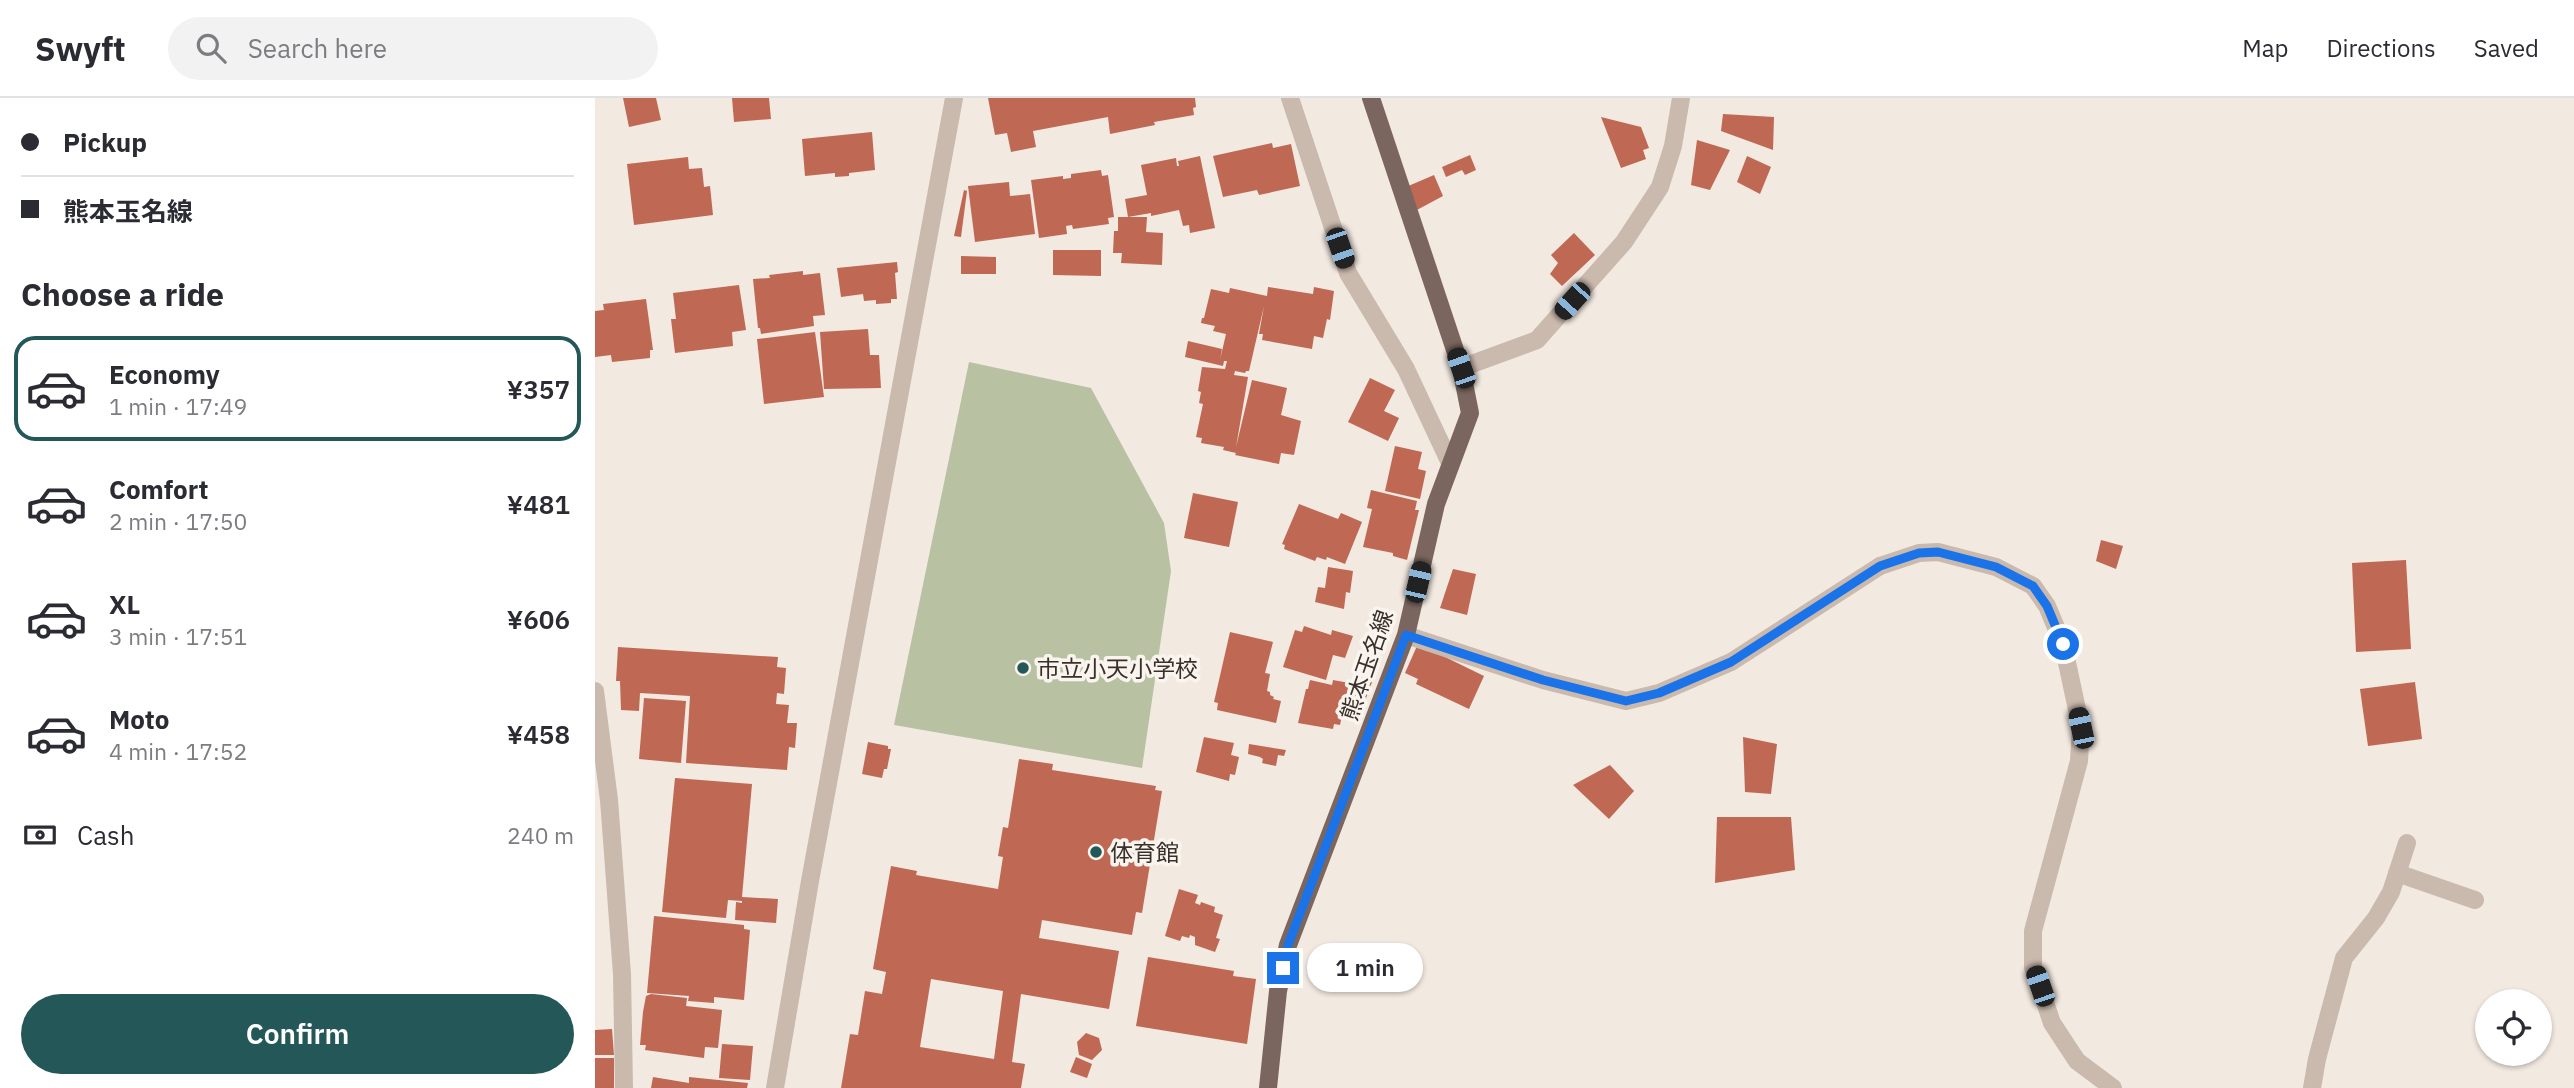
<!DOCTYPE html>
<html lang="en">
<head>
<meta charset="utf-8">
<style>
	:root { --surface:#fff; --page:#f2f2f3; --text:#2b2b33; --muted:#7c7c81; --line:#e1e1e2; --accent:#235758 }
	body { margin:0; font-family:"IBM Plex Sans","Noto Sans JP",sans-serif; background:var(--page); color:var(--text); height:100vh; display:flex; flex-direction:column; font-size:26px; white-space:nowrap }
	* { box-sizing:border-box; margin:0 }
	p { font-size:23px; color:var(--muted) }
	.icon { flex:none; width:38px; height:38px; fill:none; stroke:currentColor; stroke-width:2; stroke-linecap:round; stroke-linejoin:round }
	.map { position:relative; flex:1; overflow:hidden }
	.side { display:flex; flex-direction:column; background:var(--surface); width:595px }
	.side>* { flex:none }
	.banner { display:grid; align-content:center; height:154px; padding:0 21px; background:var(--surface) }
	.buttons { position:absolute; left:1880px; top:891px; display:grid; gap:14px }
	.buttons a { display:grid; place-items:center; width:77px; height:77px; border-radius:50%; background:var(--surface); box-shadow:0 2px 5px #0004; font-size:35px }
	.end { position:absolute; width:32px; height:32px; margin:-16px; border:9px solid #1a73e8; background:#fff; box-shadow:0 0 0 4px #fff }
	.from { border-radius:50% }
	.bubble { position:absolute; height:49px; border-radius:24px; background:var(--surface); box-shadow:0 2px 5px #0004; font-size:23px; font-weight:600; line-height:49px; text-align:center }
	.car { position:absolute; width:21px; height:42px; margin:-21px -10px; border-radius:9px; box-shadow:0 0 5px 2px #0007; background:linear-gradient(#222 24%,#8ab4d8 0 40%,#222 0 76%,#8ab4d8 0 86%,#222 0) }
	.banner b { display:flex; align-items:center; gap:24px; height:66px; font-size:26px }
	.banner b+b { border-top:2px solid var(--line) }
	.banner i { width:18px; height:18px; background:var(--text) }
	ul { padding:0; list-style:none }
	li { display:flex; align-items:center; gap:21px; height:105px; margin:0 14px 10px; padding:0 7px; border:4px solid transparent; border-radius:21px }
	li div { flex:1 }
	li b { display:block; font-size:26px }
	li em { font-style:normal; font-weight:600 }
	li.selected { border-color:var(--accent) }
	li>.icon { width:63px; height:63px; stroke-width:1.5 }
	h2 { padding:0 21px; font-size:32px; line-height:84px }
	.pay { display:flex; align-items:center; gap:18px; height:77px; padding:0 21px; font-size:26px }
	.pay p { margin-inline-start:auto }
	.action { display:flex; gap:14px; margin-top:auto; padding:14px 21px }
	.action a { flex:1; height:80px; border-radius:42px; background:var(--accent); color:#fff; font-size:28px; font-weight:600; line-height:80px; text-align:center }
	header { display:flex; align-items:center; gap:42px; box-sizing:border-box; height:98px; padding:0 35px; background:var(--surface); border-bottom:2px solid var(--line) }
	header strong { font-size:33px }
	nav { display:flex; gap:38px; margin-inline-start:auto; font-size:24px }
	.search { width:490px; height:63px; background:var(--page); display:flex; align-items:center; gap:18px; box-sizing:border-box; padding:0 24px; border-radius:38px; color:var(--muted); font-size:26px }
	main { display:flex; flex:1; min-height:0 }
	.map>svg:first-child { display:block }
	.green { fill:#b8c1a2 }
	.building { fill:#bf6853; fill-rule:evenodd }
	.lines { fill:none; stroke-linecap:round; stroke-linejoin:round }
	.minor { stroke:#cab9ad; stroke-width:18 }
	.tertiary { stroke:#cab9ad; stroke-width:18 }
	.primary { stroke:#7a665e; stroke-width:18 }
	.route { stroke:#1a73e8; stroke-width:9 }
	.poi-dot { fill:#235758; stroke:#faf4ee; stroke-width:2.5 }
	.labels { text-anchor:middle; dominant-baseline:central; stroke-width:7; stroke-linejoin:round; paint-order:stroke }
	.street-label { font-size:23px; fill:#392f2b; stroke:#faf4ee }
	.poi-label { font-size:23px; fill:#392f2b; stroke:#faf4ee; text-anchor:start }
</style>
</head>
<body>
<header>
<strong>Swyft</strong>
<div class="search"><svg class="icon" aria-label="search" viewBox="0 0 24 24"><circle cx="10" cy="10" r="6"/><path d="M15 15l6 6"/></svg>Search here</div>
<nav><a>Map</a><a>Directions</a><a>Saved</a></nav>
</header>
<main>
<section class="side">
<div class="banner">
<b><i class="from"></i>Pickup</b>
<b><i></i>熊本玉名線</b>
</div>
<h2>Choose a ride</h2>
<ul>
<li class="selected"><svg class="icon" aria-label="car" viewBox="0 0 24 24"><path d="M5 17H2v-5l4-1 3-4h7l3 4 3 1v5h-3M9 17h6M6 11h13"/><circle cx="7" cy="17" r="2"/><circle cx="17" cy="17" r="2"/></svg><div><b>Economy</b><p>1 min · 17:49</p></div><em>¥357</em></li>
<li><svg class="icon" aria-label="car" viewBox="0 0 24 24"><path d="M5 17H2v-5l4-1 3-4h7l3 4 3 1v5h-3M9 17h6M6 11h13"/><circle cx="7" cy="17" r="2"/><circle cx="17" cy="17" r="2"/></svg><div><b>Comfort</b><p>2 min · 17:50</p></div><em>¥481</em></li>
<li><svg class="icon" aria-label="car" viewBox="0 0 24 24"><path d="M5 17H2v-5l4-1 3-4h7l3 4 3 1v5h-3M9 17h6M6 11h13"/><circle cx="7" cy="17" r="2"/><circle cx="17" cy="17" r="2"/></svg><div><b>XL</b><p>3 min · 17:51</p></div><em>¥606</em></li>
<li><svg class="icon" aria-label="car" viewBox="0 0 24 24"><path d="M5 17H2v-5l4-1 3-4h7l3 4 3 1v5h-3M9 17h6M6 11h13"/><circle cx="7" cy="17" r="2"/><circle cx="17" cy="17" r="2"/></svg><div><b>Moto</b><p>4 min · 17:52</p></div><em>¥458</em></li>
</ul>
<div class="pay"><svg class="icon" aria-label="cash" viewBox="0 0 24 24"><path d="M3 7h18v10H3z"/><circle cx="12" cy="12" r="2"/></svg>Cash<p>240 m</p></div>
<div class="action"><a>Confirm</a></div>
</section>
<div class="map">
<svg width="1979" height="990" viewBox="0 0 1979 990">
	<rect width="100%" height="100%" fill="#f2e9e1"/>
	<path class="green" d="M374,264l122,26 73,135 7,48 -29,197 -248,-43z"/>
	<path class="building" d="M28,0h33l5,22 -32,7z
		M137,0h37l2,21 -37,3z
		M393,0h207l1,9 -3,1 1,7 -40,7 1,3 -45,9 -2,-17 -75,14 3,16 -25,5 -4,-19 -12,2z
		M1128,16l51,3 -1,33 -52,-19z
		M1006,19l40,10 8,21 -6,2 3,9 -25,9z
		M277,34l3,38 -26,3v3l-14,1v-4l-30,3 -3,-37z
		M1102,42l33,10 -20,40 -19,-5z
		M677,45l1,5 18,-4 9,42 -41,9 -2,-5 -34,7 -10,-41z
		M875,57l6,15 -11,5 -3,-5 -16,7 -4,-10z
		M605,58l15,72 -25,5 -1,-8 -6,1 -4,-16 -28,6v-3l-23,4 -3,-18 22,-4 -6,-30 35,-7 1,8h2l-1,-5z
		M1152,58l24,11 -11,27 -23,-12z
		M93,59l1,12 13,-1 2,19 6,-1 3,29 -79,10 -7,-61z
		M506,72l1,6 6,-1 6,42 -6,1 1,6 -36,5 -1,-4 -6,1 1,8 -28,4 -8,-58 32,-4v3l8,-1v-4z
		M839,77l9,21 -28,15 -9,-24z
		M414,84l1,14 20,-2 5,40 -60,8 -7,-56z
		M369,92l3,1 -6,46 -7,-1z
		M523,119h29l-1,15 17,1 -1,32 -41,-2 1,-10h-9l1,-22h4z
		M979,135l21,22 -33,31 -12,-12 8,-11 -7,-8z
		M458,152h48v26l-48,-1z
		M366,158l35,1v17h-35z
		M302,164l1,10 -3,1 2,26h-6v4l-15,1v-4l-12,1 -1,-7 -22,3 -4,-29z
		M208,173v4l17,-2 5,42 -12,1 1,10 -53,8 -1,-6h-2l-5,-49 17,-1 -1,-3z
		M144,187l7,45 -14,2 1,14 -58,7 -4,-34h5l-3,-26z
		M673,189l45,7 1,-7 20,4 -4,29 -3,-1 -4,19 -9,-2 -2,13 -50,-9 1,-6h-4l5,-28 -15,65h-3l-1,2 -10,-2 -1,4 14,2 -12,70 16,-67 35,8 -6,27 20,6 -7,34 -13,-2 -2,11 -44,-9 1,-2 -13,-3 1,-3 -23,-4 1,-5 -6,-1 7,-33 -4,-1 2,-11 -3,-1 4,-24 23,2 2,-8h-3l-1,5 -38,-9 3,-16 34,8 -2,11 6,-26 -13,-3 2,-5 -14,-3 1,-5h2l7,-29 18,4 1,-5 37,8z
		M51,201l7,51h-3v8l-38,4 -1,-7 -16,2v-46l9,-1 -1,-6z
		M273,231l2,26h9l2,33 -57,1 -4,-57z
		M220,234l9,65 -60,7 -7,-65z
		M775,280l25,12 -11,21 15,7 -11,23 -40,-19z
		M800,348l27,6 -4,17 8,2 -6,28 -35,-8z
		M776,392l46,11 -2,9h4l-12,50 -14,-4v-3l-30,-6 9,-38 -5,-1z
		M598,395l45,9 -9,45 -45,-9z
		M704,406l39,15 3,-6 21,9 -17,42 -18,-7 -1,3 -9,-3 -2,4 -31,-12 1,-4 -3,-1z
		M1506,442l22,6 -7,23 -20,-8z
		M1811,462l5,89 -55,3 -4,-89z
		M733,469l25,4 -3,22 -4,-1 -2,17 -29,-7 3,-15 7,1z
		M858,471l23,5 -9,41 -27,-7z
		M709,528l27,9 1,-5 21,6 -8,22 -12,-3 -7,25 -43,-13 12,-37 7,2z
		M635,534l43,10 -8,31 5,1 -3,17 3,1v3l4,2 -1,2 8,2 -5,22 -59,-13 1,-7 -4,-1z
		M822,548l22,8 45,22 -15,33 -53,-25 2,-5 -13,-6z
		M23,549l160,10 -1,10 9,1 -2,26 -7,-1 -1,11 13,1 -2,18h10l-2,25 -6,-1 -2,23 -101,-7 4,-67 -50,-3 -1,18 -18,-1 -1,-29h-4z
		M762,578l15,6 -13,35 -16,-6 -3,14 -6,-1 -1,5 -35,-6 8,-34h2l2,-9 22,5 1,-5 16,3 -6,28z
		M1820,584l7,57 -54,7 -8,-57z
		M49,600l42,3 -5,62 -42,-4z
		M609,639l30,6 -3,12 8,2 -4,18 -5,-1 -1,7 -33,-9z
		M1148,639l34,7 -6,50 -26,-2z
		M273,644l20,4v3h3l-4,20h-3l-2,9 -20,-4z
		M654,646l37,6 -2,6 -6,-1 -2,11 -14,-3 1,-4 -3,-2 -12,-3z
		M424,661l34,5 -1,6 104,16 -1,4 7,1 -20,122 -6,-1 -4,23 -90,-15 -3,18 80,13 -10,58 -88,-15 -9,68 13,2 -4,24h-180l9,-54 8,1 7,-44 17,3 4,-22 -13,-3 18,-103 26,5 -1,4 82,14 5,-32 -5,-1 5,-29 5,1zM336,881l72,12 -9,68 -74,-12z
		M1015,667l24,26 -25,28 -36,-34z
		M80,680l77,6 -10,113 36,2 -2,24 -41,-3 1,-18 6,1v-2l-14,-1 -2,18 -64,-6z
		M1122,719h74l4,53 -80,13z
		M584,791l19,6 -3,8 5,2 1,-3 14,5 -1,5 9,3 -7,23 4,1 -5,13 -20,-7v-8l-5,-2 -1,3 -7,-2 -2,5 -15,-5z
		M59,818l90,9v4l6,1 -6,70 -30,-3v6l-26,-2 1,-5 -42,-3z
		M553,859l86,14 -1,5 23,3 -9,65 -111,-18z
		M56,896l36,4 -1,8 36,4 -4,38 -13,-1 -1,11 -59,-8 1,-5h-6l3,-33 3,-16z
		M17,931l2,26h-19v-25z
		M491,935l13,5 3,12 -10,10 -13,-5 -2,-13z
		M127,946l31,2 -3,34 -31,-2z
		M481,959l16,7 -5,14 -17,-6z
		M0,960h19v30h-19z
		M58,979l36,6v-6l59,6 -1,5h-96z"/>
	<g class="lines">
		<path class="minor" d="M695,0l58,175 58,96 44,94
			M866,270l76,-28 87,-98 36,-55 13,-41 8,-48
			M811,537l137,45 83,21 33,-8 72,-31 149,-96
			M0,593l14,109 13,174 2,114
			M1802,775l78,27
			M1717,990l5,-29 27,-101 32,-40 15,-26 16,-49"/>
		<path class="tertiary" d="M1285,468l39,-13 19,-1 58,15 37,19 14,20 16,38 18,84 -2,33 -46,170v36l19,56 25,38 36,27
			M180,990l35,-207 144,-783"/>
		<path class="primary" d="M673,990l10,-97 10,-46 118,-310 30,-131 34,-91 -9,-45 -90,-270"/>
	</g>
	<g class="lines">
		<path class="route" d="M688,870l5,-23 118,-310 137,45 83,21 33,-8 72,-31 149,-96 39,-13 19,-1 58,15 37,19 14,20 16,38"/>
	</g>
	<g class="poi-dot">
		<circle cx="428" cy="570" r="7"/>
		<circle cx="501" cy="754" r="7"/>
	</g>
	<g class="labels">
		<g class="street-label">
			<text transform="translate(771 567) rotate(-71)">熊本玉名線</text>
		</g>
		<g class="poi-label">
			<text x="442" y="570">市立小天小学校</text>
			<text x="515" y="754">体育館</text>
		</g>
	</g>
</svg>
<div class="buttons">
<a><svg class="icon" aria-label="locate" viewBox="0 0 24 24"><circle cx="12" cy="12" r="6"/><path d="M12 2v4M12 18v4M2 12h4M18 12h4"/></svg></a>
</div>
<i class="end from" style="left:1468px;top:546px"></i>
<i class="end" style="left:688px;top:870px"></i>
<div class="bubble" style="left:712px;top:845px;width:116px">1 min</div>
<i class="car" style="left:745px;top:150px;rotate:161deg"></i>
<i class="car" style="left:977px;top:203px;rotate:222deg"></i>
<i class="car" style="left:866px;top:270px;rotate:341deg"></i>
<i class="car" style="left:823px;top:484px;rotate:13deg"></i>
<i class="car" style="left:1486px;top:630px;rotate:348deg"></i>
<i class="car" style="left:1445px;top:888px;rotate:341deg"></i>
</div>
</main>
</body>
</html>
